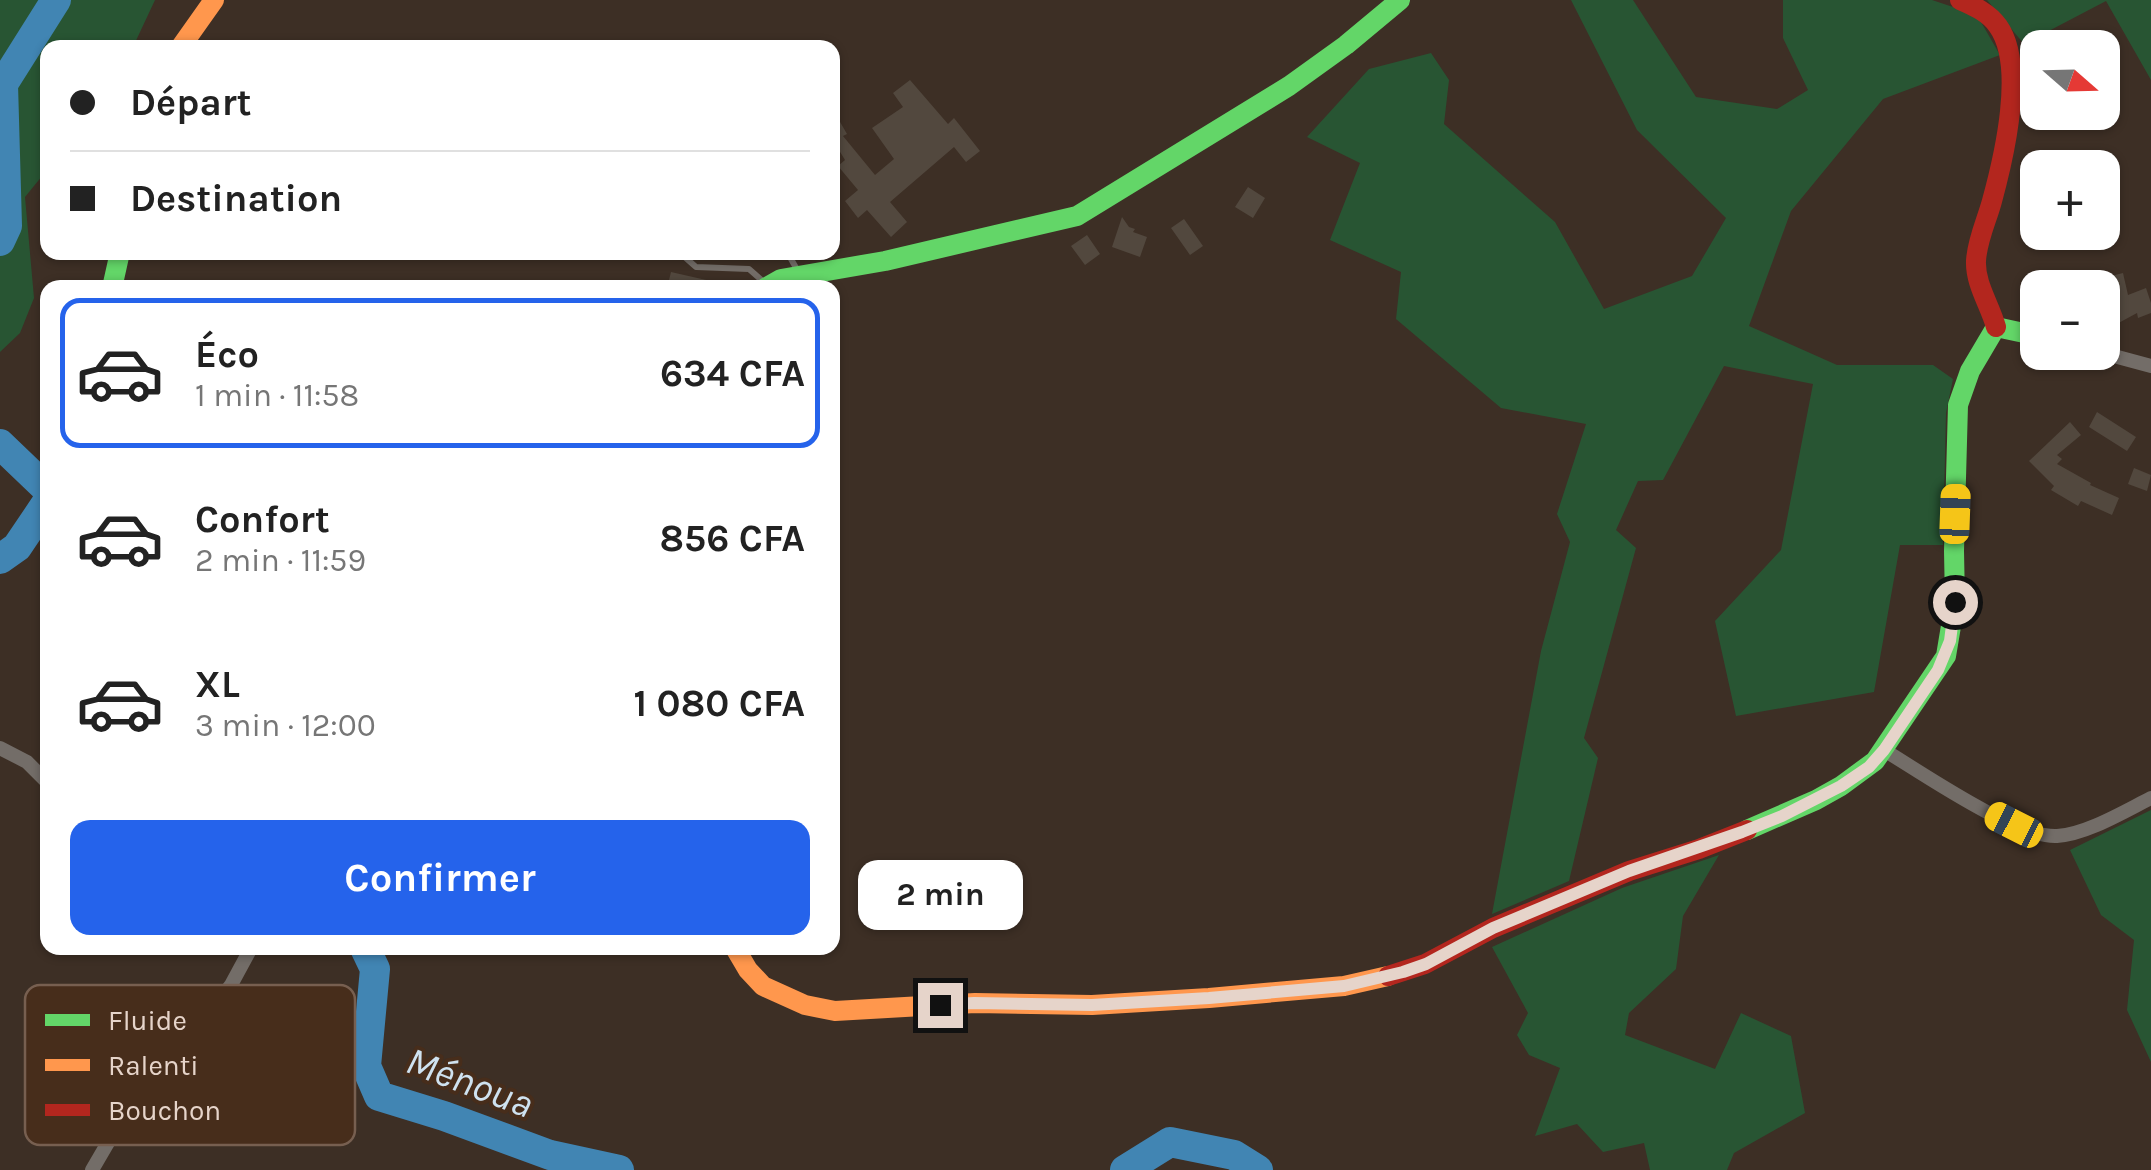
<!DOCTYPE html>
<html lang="fr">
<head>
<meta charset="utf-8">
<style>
	:root { --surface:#fff; --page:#f2f2f2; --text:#222; --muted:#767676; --line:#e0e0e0; --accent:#2563eb }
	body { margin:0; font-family:Karla,sans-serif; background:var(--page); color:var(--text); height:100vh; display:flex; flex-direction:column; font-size:38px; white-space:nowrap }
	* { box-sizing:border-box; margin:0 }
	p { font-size:32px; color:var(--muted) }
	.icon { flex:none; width:55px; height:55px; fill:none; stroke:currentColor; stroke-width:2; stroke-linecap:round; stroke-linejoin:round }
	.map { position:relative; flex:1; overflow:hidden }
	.sheet { position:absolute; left:40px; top:280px; width:800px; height:675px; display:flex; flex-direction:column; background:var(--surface); border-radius:20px; box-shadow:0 2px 8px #0004 }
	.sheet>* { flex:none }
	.hud { position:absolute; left:40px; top:40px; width:800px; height:220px; border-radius:20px; box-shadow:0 2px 8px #0004; display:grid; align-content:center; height:220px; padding:0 30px; background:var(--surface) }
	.needle { width:65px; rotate:110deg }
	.controls { position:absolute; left:2020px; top:30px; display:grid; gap:20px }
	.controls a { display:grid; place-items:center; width:100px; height:100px; border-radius:20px; background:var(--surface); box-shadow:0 2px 8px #0004; font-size:50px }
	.end { position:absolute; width:45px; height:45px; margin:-22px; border:12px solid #e6d4ca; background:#111; box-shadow:0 0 0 5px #111 }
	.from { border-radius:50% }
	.bubble { position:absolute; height:70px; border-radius:20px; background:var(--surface); box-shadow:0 2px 8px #0004; font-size:32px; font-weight:700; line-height:70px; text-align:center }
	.car { position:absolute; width:30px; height:60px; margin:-30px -15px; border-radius:12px; box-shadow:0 0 8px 2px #0007; background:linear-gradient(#f5c518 24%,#345 0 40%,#f5c518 0 76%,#345 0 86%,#f5c518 0) }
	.hud b { display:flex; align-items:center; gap:35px; height:95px; font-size:38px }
	.hud b+b { border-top:2px solid var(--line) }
	.hud i { width:25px; height:25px; background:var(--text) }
	ul { padding:18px 0 0; list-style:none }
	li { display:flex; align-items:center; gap:30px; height:150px; margin:0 20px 15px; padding:0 10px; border:5px solid transparent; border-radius:20px }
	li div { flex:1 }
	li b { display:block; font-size:38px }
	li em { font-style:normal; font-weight:700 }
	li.selected { border-color:var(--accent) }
	li>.icon { width:90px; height:90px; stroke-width:1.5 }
	.action { display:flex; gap:20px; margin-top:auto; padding:20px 30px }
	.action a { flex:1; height:115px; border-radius:20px; background:var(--accent); color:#fff; font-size:40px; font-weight:700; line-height:115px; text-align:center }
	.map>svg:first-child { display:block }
	.green { fill:#285533 }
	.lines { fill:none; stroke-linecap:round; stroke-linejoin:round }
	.river { stroke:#4185b3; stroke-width:30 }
	.building { fill:#52483e }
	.lane { stroke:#736d68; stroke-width:6 }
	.street { stroke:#736d68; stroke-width:14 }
	.fast { stroke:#63d668; stroke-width:20 }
	.slow { stroke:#ff974d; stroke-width:20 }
	.jam { stroke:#b3261e; stroke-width:20 }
	.route { stroke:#e6d4ca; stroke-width:12 }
	.labels { text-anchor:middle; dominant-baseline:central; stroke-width:8; stroke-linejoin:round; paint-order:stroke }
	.water-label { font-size:40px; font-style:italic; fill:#cfe2f0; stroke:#472d1b }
	.key { fill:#472d1b; stroke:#775f50; stroke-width:2.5 }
	.key-label { font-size:28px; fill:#e6d4ca }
</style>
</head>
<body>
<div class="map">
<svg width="2151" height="1170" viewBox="0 0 2151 1170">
	<rect width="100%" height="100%" fill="#3d2f25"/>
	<path class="green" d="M0,0h155l-22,47 -85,1 -1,122 -22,27 9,101 -14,35 -20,19z
		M1571,0h62l63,97 81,12 31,-19 -25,-52v-38h149l45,15 23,40 -117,44 -92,112 -42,115 88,39h96l20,14 -7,34 -3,132h-43l-26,147 -138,24 -21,-95 66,-71 32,-166 -89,-18 -61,114 -25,1 -22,49 20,18 -52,190 14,20 -29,123 -77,33 49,-263 29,-109 -13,-28 29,-90 -85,-16 -105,-89 5,-47 -71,-32 30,-77 -53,-26 62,-68 62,-16 18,27 -5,44 111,98 49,87 88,-33 34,-58 -89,-88z
		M1987,0h164v80l-45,-79 -82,43z
		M2151,810v252l-24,-52 7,-70 -33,-25 -31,-65z
		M1719,855l-36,61 -7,53 -47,44 -4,22 90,34 26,-56 50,23 14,77 -71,40 -7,17h-77l-6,-27 -41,9 -26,-28 -42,12 25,-68 -31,-13 -12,-20 11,-22 -36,-66 130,-59z"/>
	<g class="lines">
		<path class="river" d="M0,241l7,-15 -4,-142 53,-84
			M0,444l48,46
			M0,559l17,-12 31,-46
			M365,948l10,21 -9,97 13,30 65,20 106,39 69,15
			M1125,1170l45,-28 64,13 24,15"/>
	</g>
	<path class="building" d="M910,80l38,44 6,-6 26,33 -14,11 -12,-15 -64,55 17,20 -16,15 -24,-27 -9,8 -13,-17 13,-11 -20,-24 7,-6 -11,-18 -2,1v-35l15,26 -4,2 32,39 19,-16 -22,-31 31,-21 -10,-14z
		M1248,187l17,11 -12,20 -18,-11z
		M1122,217l7,10 6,2 -2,3 14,5 -7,20 -28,-10z
		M1184,219l19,27 -13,9 -19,-27z
		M1087,235l13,19 -15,11 -14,-19z
		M671,272l44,10 -1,6h-47z
		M2123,273l5,22 18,-7 5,15v10l-13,5 -1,-5 -35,19v-28l6,-3 -5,-23z
		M2097,412l39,25 -9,14 -38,-24z
		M2070,422l11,13 -24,20 5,4 -5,5 34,19 -1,2 29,13 -7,17 -31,-14 -3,5 -27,-16 3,-4 -25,-25z
		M2134,468l17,7 -4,16 -19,-7z"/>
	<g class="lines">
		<path class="lane" d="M679,252l17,15 53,2 17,15
			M787,252l12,21"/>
		<path class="street" d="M2099,352l52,14
			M0,748l27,14 21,21
			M1884,750c38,23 132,88 173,86 30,-2 68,-25 94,-38
			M92,1170l35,-60 32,-43 46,-48 26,-34 20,-37"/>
		<path class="fast" d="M112,288l8,-36
			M765,288l16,-9 104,-18 192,-45 212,-130 57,-41 54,-45
			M1747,830l69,-30 25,-14 34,-25 71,-105 9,-54 -1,-51 4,-146 12,-34 26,-44 42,9"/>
		<path class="slow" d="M180,48l34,-48
			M735,948l13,22 15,16 42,19 30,6 140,-8 117,2 117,-7 135,-12 44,-10"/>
		<path class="jam" d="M1960,0c14,6 29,13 38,26 28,39 6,131 -6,175 -5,19 -15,39 -16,60 -1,23 14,44 20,66
			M1388,976l37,-12 68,-36 136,-57 70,-22 48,-19"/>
	</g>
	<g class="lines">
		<path class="route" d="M940,1005l34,-2 118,2 117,-7 135,-12 59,-14 23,-8 67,-36 136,-57 113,-39 40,-16 59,-30 28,-19 15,-17 54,-80 12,-29 5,-39"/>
	</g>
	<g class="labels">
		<g class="water-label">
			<text transform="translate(470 1082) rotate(21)">Ménoua</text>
		</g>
	</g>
	<rect x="25" y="985" width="330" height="160" rx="15" class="key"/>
	<rect x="45" y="1014" width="45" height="12" fill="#63d668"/>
	<rect x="45" y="1059" width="45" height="12" fill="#ff974d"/>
	<rect x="45" y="1104" width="45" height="12" fill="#b3261e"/>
	<g class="key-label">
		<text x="108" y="1030">Fluide</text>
		<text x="108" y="1075">Ralenti</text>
		<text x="108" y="1120">Bouchon</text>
	</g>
</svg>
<div class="controls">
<a><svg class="needle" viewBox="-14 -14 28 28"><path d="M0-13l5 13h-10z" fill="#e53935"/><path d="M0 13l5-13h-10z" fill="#767676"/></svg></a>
<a>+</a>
<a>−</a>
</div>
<i class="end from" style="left:1955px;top:602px"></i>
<i class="end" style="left:940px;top:1005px"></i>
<div class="bubble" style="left:858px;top:860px;width:165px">2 min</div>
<i class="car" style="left:1955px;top:514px;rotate:2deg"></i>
<i class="car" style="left:2014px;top:825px;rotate:297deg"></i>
<div class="hud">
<b><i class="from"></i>Départ</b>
<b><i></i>Destination</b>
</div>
<section class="sheet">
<ul>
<li class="selected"><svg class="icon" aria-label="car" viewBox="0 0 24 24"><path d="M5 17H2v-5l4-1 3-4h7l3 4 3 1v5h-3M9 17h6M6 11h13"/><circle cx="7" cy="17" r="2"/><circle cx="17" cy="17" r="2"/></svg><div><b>Éco</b><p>1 min · 11:58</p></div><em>634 CFA</em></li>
<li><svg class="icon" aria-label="car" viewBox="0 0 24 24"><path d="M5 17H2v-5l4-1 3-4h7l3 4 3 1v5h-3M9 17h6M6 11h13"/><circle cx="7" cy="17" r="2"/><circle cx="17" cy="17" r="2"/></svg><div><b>Confort</b><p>2 min · 11:59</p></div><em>856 CFA</em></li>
<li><svg class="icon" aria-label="car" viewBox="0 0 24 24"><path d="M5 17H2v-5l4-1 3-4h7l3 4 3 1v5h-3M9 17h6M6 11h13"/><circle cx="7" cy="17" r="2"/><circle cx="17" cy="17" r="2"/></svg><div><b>XL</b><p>3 min · 12:00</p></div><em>1 080 CFA</em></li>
</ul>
<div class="action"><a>Confirmer</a></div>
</section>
</div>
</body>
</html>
